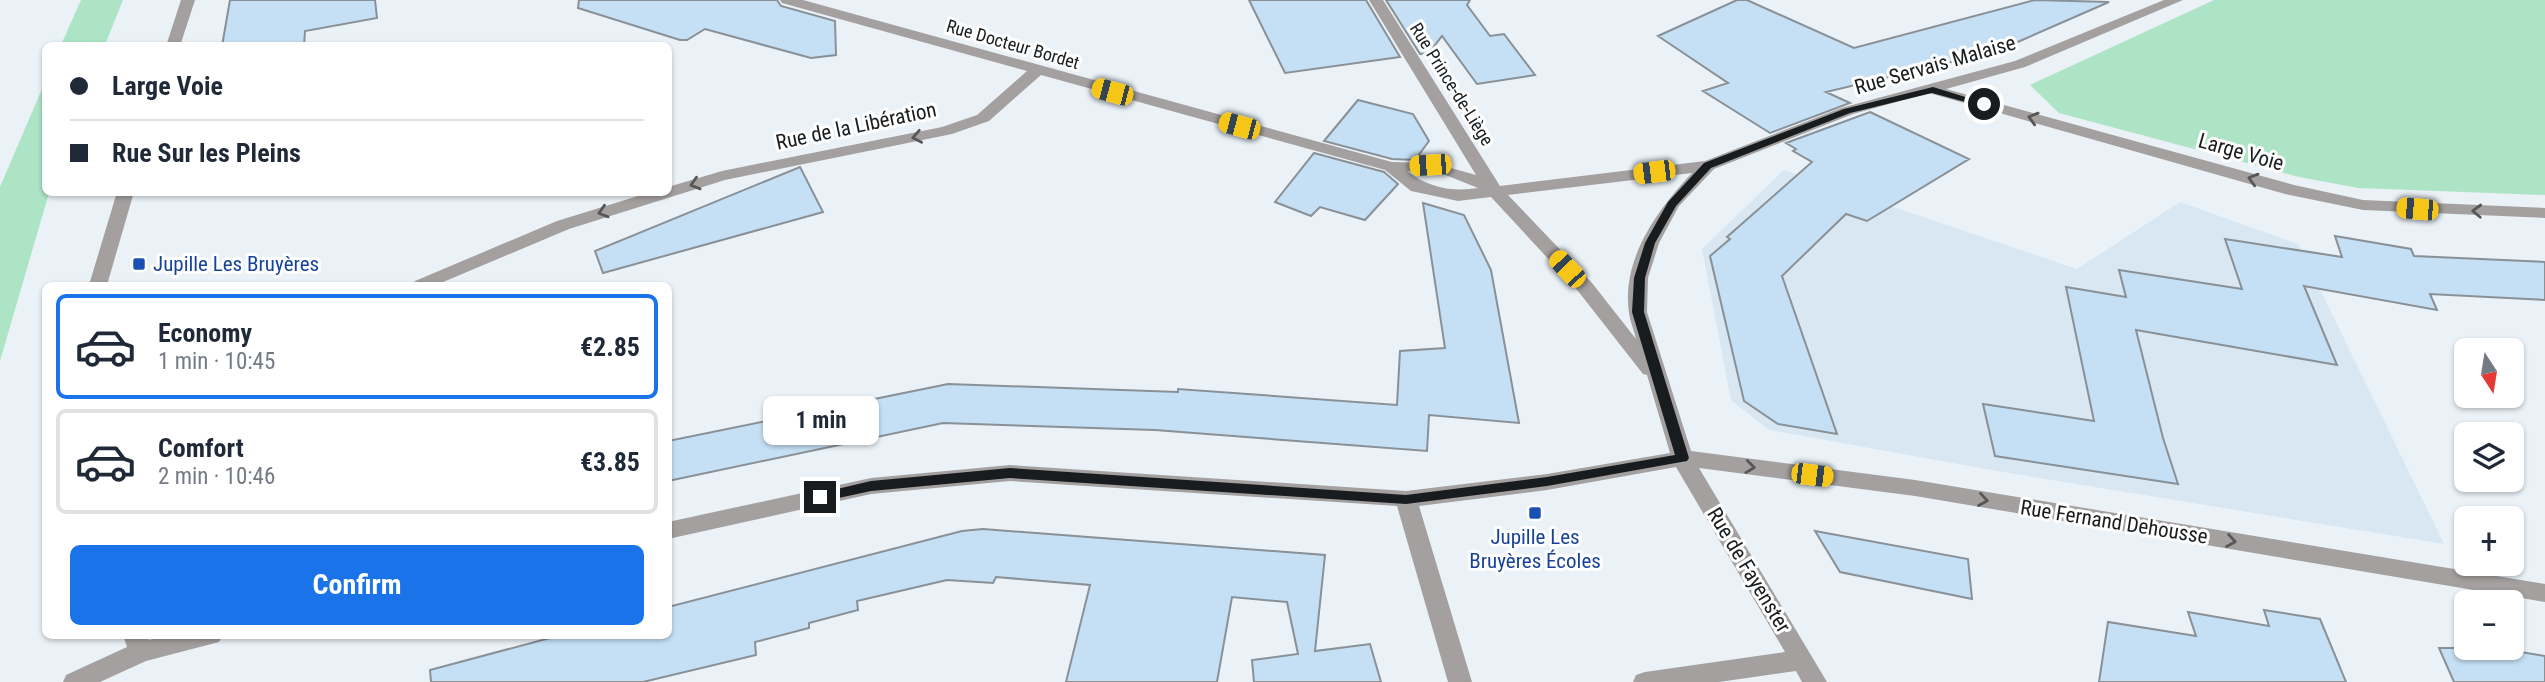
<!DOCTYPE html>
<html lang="en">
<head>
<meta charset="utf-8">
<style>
	:root { --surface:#fff; --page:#f6f6f7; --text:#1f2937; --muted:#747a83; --line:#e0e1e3; --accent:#1a73e8 }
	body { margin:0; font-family:"Roboto Condensed",sans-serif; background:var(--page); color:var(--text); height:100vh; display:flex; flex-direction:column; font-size:26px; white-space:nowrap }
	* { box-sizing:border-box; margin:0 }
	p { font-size:23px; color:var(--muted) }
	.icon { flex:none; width:38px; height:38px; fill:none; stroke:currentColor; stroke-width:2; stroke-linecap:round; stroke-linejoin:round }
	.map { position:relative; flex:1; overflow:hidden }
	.details { position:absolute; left:42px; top:282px; width:630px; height:357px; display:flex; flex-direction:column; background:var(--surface); border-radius:10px; box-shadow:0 2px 5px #0004 }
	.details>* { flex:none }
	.top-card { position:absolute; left:42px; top:42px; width:630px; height:154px; border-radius:10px; box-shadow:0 2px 5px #0004; display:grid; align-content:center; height:154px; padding:0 28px; background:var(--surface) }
	.needle { width:46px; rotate:168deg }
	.fabs { position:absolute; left:2454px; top:338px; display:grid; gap:14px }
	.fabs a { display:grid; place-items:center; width:70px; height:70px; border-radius:10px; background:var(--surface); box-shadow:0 2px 5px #0004; font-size:35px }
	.end { position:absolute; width:32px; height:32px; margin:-16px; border:9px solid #191c1e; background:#fff; box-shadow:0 0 0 4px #fff }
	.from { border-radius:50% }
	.bubble { position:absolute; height:49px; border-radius:10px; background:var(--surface); box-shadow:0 2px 5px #0004; font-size:23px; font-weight:700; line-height:49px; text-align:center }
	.car { position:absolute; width:21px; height:42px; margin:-21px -10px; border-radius:9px; box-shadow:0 0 5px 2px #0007; background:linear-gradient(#f5c518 24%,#345 0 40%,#f5c518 0 76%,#345 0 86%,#f5c518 0) }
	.top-card b { display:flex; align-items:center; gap:24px; height:66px; font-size:26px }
	.top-card b+b { border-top:2px solid var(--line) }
	.top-card i { width:18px; height:18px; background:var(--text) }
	ul { padding:12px 0 0; list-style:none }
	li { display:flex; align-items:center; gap:21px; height:105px; margin:0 14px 10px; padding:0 14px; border:4px solid var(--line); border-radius:10px }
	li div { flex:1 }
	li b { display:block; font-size:26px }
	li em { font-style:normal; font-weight:700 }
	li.selected { border-color:var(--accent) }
	li>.icon { width:63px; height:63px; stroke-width:1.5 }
	.action { display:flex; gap:14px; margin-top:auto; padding:14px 28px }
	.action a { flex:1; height:80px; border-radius:10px; background:var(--accent); color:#fff; font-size:28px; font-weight:700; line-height:80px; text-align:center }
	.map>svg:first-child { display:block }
	.built { fill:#d8e7f2 }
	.green { fill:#ace4c5 }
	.building { fill:#c5e0f5; stroke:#899096; stroke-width:2 }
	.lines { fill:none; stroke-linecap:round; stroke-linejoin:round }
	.minor { fill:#a4a09f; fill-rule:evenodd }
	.oneway { stroke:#585758 }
	.route { fill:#191c1e }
	.transit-dot { fill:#1a4fb4; stroke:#fefefe; stroke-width:2.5 }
	.labels { text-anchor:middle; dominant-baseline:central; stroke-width:6; stroke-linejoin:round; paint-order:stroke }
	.far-street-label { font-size:18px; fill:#191c1e; stroke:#fefefe }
	.street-label { font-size:21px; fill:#191c1e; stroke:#fefefe }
	.transit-label { font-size:21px; fill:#164399; stroke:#fefefe; text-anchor:start }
</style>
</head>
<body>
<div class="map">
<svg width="2545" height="682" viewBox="0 0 2545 682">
	<rect width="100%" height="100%" fill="#eaf2f8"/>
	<path class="built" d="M1784,170l293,99 103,-67 118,42 146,300 -447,-73 -228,-41 -38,-30 -29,-151z"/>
	<path class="green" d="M81,0h42l-18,45h-44z
		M2214,0h331v195l-187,-7 -59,-11 -240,-64 -29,-28z
		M45,82l1,110 3,1 -49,168v-174z"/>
	<path class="building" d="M230,0h145l2,18 -72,13 -1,15h-82z
		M579,0h198l4,6 54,15 1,34 -25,3 -106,-29 -18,11h-7l-102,-32z
		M1249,0h117l34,57 -115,16z
		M1386,0h84l-3,5 23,31 14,-2 31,41 -58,9 -35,-48 -13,17 -9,1z
		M1737,0h10l107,48 181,-48 74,2 -112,49 -171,41 24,11 -80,30 -67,-42 25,-8 -70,-47z
		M1358,100l55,14 16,27 -14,19 -23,-1 -68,-18z
		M1870,112l99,47 -102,62 -21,-7 -64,62 55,158 -59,-10 -34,-23 -34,-145 20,-17 -3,-2 85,-75 -19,-11 3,-2 -10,-6z
		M1314,153l70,19 14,12 -33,36 -45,-13 -9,9 -36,-14z
		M800,167l23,45 -220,61 -8,-22z
		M1423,203l41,12 27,55 28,153 -90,-8 -2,36 -272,-21 -212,-7 -275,58v-40l280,-57 230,8v-3l219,16 3,-54 45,-3z
		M2335,236l76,13 3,7 131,6v38l-115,-6 7,16 -133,-24 33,79 -201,-35 27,108 15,46 -183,-28 -12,-52 111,17 -28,-134 60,10 -7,-27 123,19 -17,-50 117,18z
		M983,529l342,26 -10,96 55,-7 11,38h-127l-2,-22 46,-6 -11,-52 -55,-5 -15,85h-151l24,-97 -94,-8 -3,6 -46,-3 -90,21 1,9 -49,13v5l-54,14 1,13 -113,27h-212l-1,-12 131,-35h107v-28l294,-76z
		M1815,531l153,28 4,40 -132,-27z
		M2264,610l56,9 26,63h-247l9,-60 88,14 -8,-24 81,14z
		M2439,648h57l49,8v26h-91z"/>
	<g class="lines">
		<path class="minor" d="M181,0h14l-15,46h-14z
			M780,0h23l589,162 41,1 43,12 -107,-175h14l117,186 205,-25 136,-53 174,-47 149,-61h19l-158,67 -79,22 348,96 69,15 182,8v10l-182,-8 -78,-16 -356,-101 -76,21 -139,55 -35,37 -20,37 -11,35 -1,34 44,139 224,29 630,104v18l-630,-106 -216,-28 128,214h-25l-6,-11 -77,11h-86l3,-7 9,-3 140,-20 -109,-185 -129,23 -128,16 53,176h-24l-51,-176 -387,-25 -139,13 -203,45v-17l203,-44 139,-13 396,26 141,-17 123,-21 -23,-78 -4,-1 -65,-83 -87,-94 -33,4 -47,-10 -26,-21 -344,-95 -52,46 -37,13 -227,46 -156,49 -133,56h-24l3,-4 142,-60 94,-29h17v-5l54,-16 220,-44 35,-12 50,-44 -245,-68zM1407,171l36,3 35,14c-26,4 -49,0 -71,-17zM1692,173c-34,36 -71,86 -63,140 1,8 5,17 7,26l-44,-56 -84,-88z
			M117,192h17l-27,93h-18z
			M123,635h24l2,5 20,-5h54l-4,7 -73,19 -46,21h-37l3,-7 61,-28z"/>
	</g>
	<defs><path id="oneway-chevron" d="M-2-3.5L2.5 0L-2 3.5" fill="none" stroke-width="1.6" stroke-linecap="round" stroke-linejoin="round" transform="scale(1.75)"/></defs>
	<g class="oneway">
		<use href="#oneway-chevron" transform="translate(2033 118) rotate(-164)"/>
		<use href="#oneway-chevron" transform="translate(917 137) rotate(169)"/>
		<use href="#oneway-chevron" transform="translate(2253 179) rotate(-164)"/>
		<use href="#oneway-chevron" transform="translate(695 184) rotate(163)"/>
		<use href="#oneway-chevron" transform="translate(2477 211) rotate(-178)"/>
		<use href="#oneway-chevron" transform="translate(603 212) rotate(163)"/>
		<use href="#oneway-chevron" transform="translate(1750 467) rotate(7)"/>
		<use href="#oneway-chevron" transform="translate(1983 500) rotate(9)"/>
		<use href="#oneway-chevron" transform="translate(2231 541) rotate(9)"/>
	</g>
	<path class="route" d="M1933,87l55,17 -4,3 -52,-14 -82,20 -139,55 -35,38 -21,37 -10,35 -1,34 45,146 -2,3 -140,25 -141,18 -396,-26 -139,13 -51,11 -6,-5 6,-4 51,-12 139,-13 396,27 141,-18 128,-22 -43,-143 2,-34 11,-35 23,-41 36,-39 140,-54z"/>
	<g class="transit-dot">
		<rect x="132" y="257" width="14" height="14" rx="3.5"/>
		<rect x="1528" y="506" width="14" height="14" rx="3.5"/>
	</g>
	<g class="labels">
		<g class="far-street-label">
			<text transform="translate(1013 44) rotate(16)">Rue Docteur Bordet</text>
			<text transform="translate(1452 84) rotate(58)">Rue Prince-de-Liège</text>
		</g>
		<g class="street-label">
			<text transform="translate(1935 65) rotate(-16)">Rue Servais Malaise</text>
			<text transform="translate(856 126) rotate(-12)">Rue de la Libération</text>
			<text transform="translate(2241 152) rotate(16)">Large Voie</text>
			<text transform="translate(2114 522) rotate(9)">Rue Fernand Dehousse</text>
			<text transform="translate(1749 570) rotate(59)">Rue de Fayenster</text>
		</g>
		<g class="transit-label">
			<text x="153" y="264">Jupille Les Bruyères</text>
			<text x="1535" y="537" text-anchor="middle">Jupille Les<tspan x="1535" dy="24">Bruyères Écoles</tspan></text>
		</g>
	</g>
</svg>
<div class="fabs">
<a><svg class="needle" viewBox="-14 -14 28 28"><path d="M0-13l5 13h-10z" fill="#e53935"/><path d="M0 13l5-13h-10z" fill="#747a83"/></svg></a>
<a><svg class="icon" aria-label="layers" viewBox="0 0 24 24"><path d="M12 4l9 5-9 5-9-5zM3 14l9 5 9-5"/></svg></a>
<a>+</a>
<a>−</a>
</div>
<i class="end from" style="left:1984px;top:104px"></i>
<i class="end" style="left:820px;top:497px"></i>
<div class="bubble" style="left:763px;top:396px;width:116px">1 min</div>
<i class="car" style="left:1112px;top:92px;rotate:285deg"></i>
<i class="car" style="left:1239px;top:126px;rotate:285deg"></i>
<i class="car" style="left:1430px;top:165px;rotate:267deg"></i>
<i class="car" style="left:1654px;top:172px;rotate:263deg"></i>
<i class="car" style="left:2417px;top:209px;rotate:275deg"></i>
<i class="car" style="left:1567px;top:269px;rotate:317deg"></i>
<i class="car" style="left:1812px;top:475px;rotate:97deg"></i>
<div class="top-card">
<b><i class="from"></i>Large Voie</b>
<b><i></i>Rue Sur les Pleins</b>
</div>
<section class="details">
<ul>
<li class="selected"><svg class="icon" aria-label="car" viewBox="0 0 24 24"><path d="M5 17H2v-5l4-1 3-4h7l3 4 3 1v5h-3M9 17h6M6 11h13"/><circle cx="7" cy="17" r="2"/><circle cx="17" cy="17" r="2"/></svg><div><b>Economy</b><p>1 min · 10:45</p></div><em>€2.85</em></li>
<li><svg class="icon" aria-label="car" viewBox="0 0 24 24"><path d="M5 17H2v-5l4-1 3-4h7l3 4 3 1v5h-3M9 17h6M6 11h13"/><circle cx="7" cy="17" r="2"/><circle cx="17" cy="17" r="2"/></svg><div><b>Comfort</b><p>2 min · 10:46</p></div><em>€3.85</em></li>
</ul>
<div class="action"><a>Confirm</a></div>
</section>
</div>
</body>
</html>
